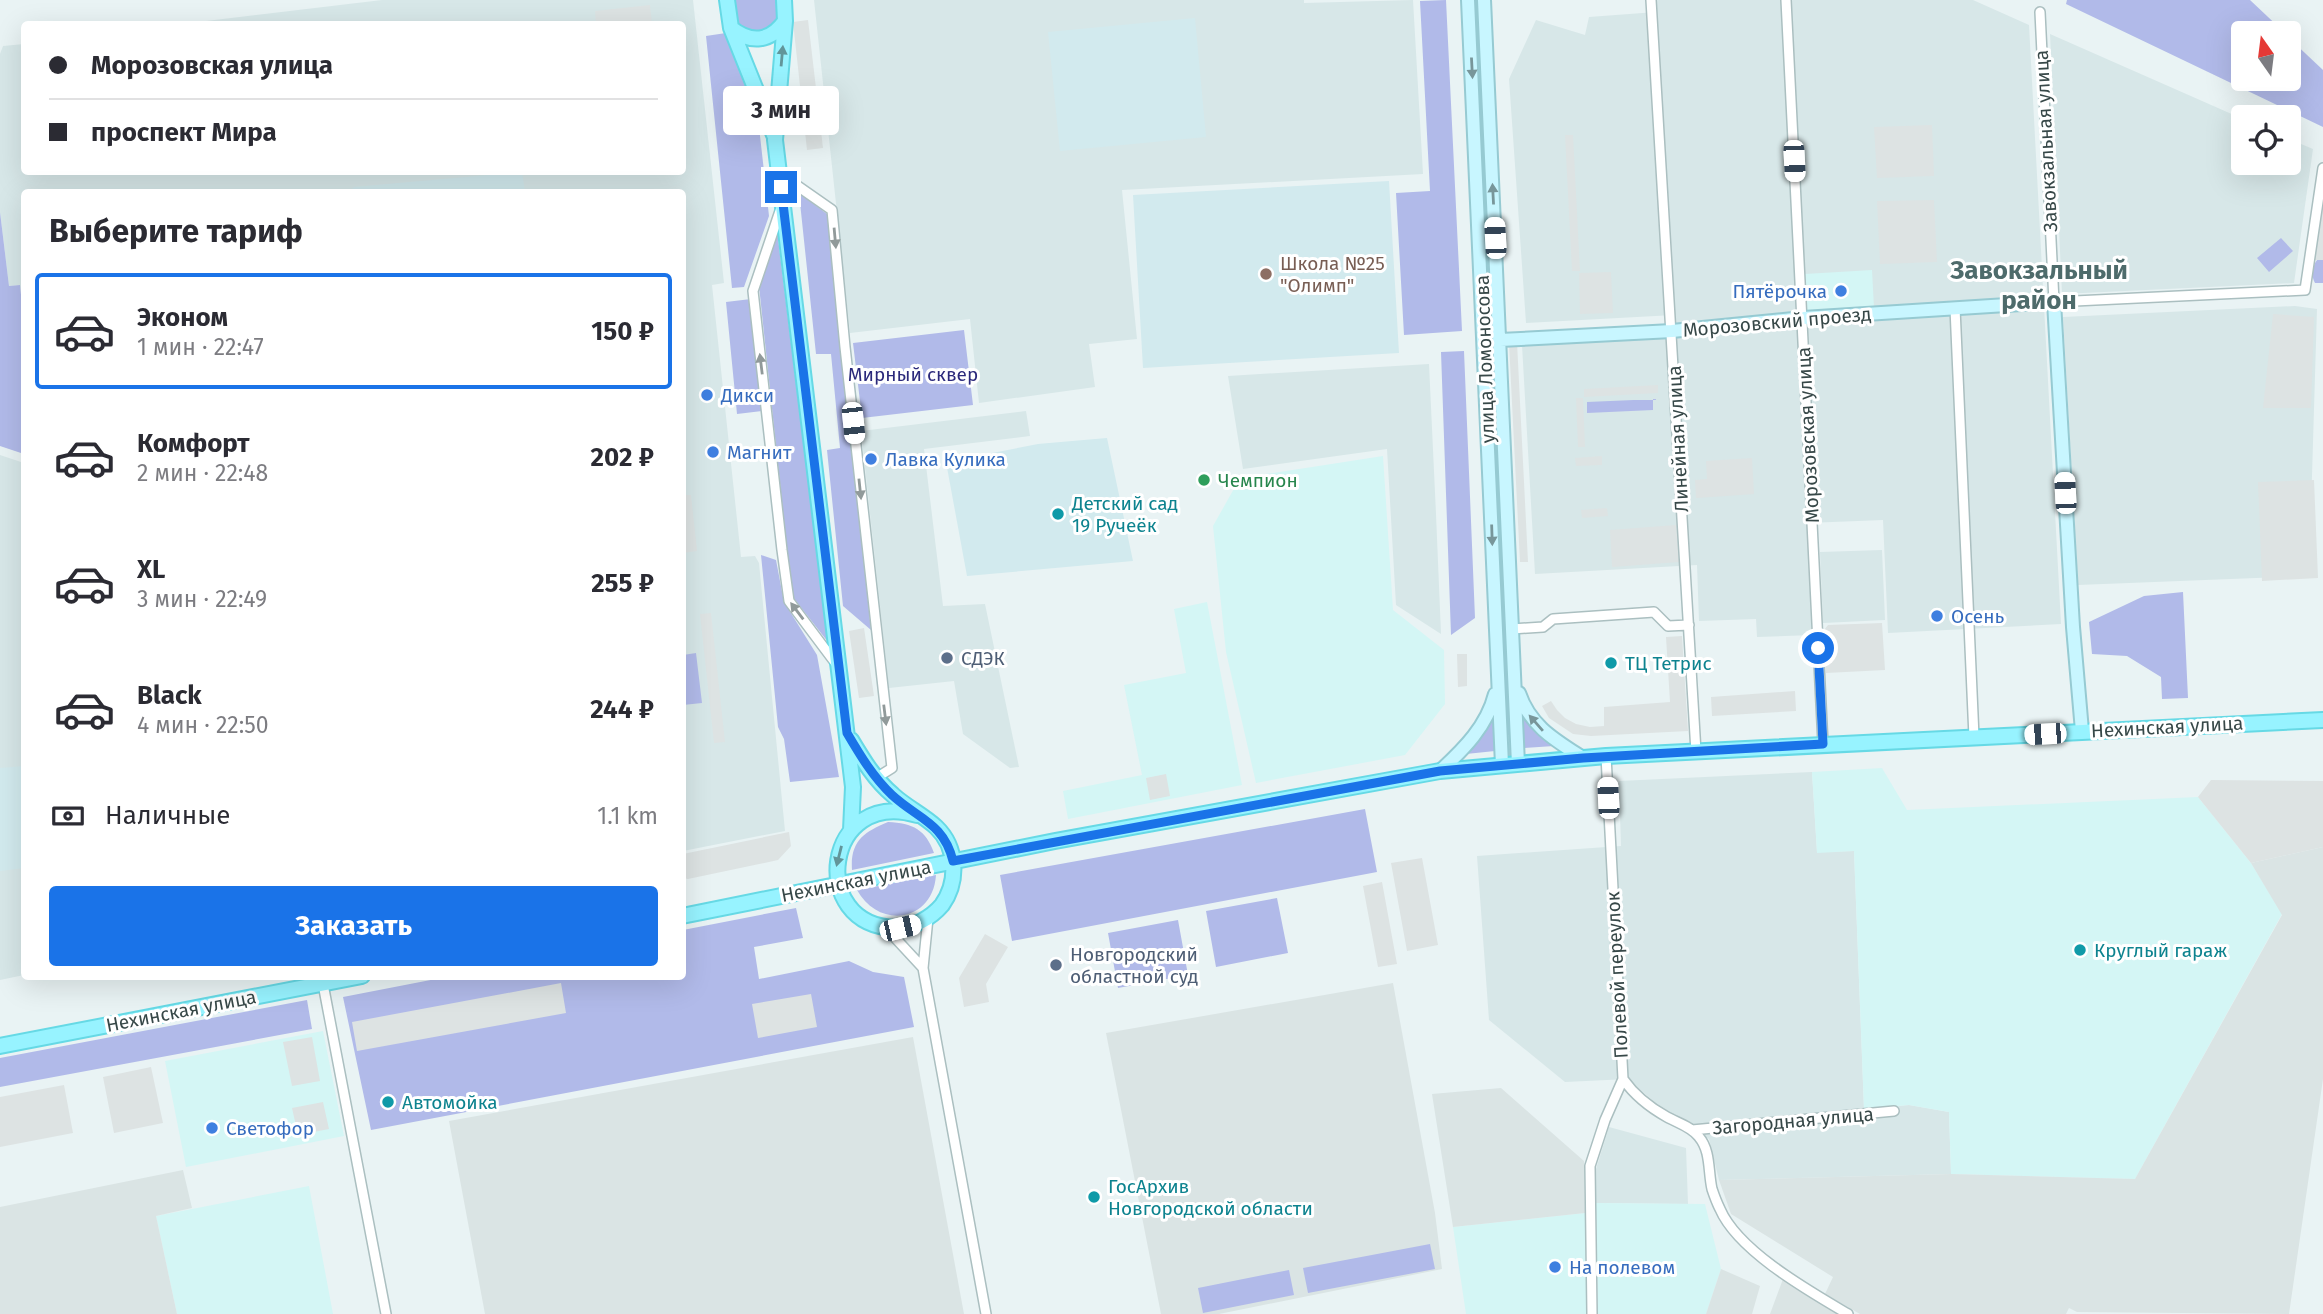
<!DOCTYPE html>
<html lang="ru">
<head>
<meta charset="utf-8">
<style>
	:root { --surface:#fff; --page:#f2f2f3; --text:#2b2b33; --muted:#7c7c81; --line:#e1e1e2; --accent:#1a73e8 }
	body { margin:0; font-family:"Fira Sans",sans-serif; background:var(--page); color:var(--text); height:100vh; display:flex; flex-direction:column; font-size:26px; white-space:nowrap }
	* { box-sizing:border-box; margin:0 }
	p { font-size:23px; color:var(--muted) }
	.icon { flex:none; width:38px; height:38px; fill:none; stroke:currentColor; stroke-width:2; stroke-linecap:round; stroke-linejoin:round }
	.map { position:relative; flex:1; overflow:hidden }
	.sheet { position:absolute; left:21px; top:189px; width:665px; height:791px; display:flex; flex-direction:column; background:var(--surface); border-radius:7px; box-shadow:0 7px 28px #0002 }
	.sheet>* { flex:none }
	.top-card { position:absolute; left:21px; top:21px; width:665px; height:154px; border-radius:7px; box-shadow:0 7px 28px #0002; display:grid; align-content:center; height:154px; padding:0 28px; background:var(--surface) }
	.needle { width:46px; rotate:346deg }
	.fabs { position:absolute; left:2231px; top:21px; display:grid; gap:14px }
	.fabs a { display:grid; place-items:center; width:70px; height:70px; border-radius:7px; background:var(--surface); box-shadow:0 7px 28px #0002; font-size:35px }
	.end { position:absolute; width:32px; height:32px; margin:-16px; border:9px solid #1a73e8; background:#fff; box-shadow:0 0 0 4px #fff }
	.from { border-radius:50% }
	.bubble { position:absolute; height:49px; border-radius:7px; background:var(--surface); box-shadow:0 7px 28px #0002; font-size:23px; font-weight:700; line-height:49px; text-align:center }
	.car { position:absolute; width:21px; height:42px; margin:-21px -10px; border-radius:9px; box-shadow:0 0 5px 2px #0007; background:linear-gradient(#fff 24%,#345 0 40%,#fff 0 76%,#345 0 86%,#fff 0) }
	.top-card b { display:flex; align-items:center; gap:24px; height:66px; font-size:26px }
	.top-card b+b { border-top:2px solid var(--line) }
	.top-card i { width:18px; height:18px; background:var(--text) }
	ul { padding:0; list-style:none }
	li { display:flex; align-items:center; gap:21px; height:116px; margin:0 14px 10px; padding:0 14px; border:4px solid transparent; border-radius:7px }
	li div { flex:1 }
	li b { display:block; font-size:26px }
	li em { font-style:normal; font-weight:700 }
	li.on { border-color:var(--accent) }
	li>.icon { width:63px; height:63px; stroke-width:1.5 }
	h2 { padding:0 28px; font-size:32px; line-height:84px }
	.pay { display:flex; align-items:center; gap:18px; height:77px; padding:0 28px; font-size:26px }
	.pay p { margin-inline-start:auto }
	.cta { display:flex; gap:14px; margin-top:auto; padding:14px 28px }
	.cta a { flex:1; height:80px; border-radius:7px; background:var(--accent); color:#fff; font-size:28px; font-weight:700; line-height:80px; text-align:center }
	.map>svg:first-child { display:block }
	.residential { fill:#d7e7e8 }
	.commercial { fill:#d4f6f5 }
	.industrial { fill:#dae4e4 }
	.education { fill:#d2eaee }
	.green { fill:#b1bae9 }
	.parking { fill:#dde3e3 }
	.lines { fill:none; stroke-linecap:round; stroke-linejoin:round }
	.street-casing { stroke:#abbfc0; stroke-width:12 }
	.secondary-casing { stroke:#96cad2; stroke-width:16 }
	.primary-casing { stroke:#66d9e5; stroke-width:18 }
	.street { stroke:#fff; stroke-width:9 }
	.secondary { stroke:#c8f6ff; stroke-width:12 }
	.primary { stroke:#97f3ff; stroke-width:14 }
	.oneway { fill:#62959a }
	.oneway2 { fill:#78969a }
	.oneway3 { fill:#919a9a }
	.route { stroke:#1a73e8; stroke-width:9 }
	.education-dot { fill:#8d6e63; stroke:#fff; stroke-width:2.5 }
	.shop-dot { fill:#3f7fe0; stroke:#fff; stroke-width:2.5 }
	.leisure-dot { fill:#2e9e5b; stroke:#fff; stroke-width:2.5 }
	.culture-dot { fill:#0f9aa8; stroke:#fff; stroke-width:2.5 }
	.service-dot { fill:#5c6f8a; stroke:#fff; stroke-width:2.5 }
	.labels { text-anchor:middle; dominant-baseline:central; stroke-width:6; stroke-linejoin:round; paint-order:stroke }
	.street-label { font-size:19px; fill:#374848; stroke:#fff }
	.education-label { font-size:19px; fill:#785e54; stroke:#fff; text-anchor:start }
	.shop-label { font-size:19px; fill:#366cbe; stroke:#fff; text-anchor:start }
	.park-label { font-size:19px; fill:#2b297b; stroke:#fff }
	.leisure-label { font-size:19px; fill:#27864d; stroke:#fff; text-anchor:start }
	.culture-label { font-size:19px; fill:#0d838f; stroke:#fff; text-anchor:start }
	.service-label { font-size:19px; fill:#4e5e75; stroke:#fff; text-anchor:start }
	.district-label { font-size:26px; font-weight:bold; fill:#4e6b6b; stroke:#fff }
</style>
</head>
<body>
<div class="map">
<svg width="2323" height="1314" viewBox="0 0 2323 1314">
	<rect width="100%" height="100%" fill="#e9f3f4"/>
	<path class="residential" d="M382,0h311l31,283 -12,2 29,272 14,-1 4,7 26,268 -102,20 -1,-659h-658v131l-4,-38 -11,1 -9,-74v-158l3,-8 21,-2v128h658v-148h-501z
		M814,0h490v3l109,-3 10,174 -301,16 15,149 -48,5 6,43 -116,16 -9,-84 -120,14z
		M1655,0h318l56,25 32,599 -173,9 -5,-113 -76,3 5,112 -55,2 -1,-18 -57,2 -2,-56 -162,9 -13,-229 154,-9 -2,-21 -148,8 -17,-244 27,-59 49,15 4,-18 67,-5z
		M2050,34l193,85 1,44h45v-24l24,10 -19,134 -232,11z
		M2295,306l22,3 -8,267 -231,9 -15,-268z
		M1429,364l7,150 5,120 -45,-29 -9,-156 -144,20 -15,-93z
		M1026,411l4,25 -106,13 19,157 42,-2 34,163 -9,1 -47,-34 -9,-53 -65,7 -28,-257z
		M0,455l24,8v512l-24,5z
		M1882,550l3,70 -62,3 -3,-71z
		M1812,772l5,80 37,-1 10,258 45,-4 40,7 2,62 -232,6 -10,-41 -43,-27 -38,-33 -63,3 -76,-62 -12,-164 144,-10 -2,-65z
		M1609,1127l77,21 2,56 -92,-1v-34z"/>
	<path class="commercial" d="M1872,270l2,38 -67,5 -2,-39z
		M1383,456l10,154 51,40 1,54 -40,51 -149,28 -30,-131 -13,-126 27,-48z
		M1207,602l35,183 -174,34 -5,-28 79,-16 -18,-90 62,-12 -12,-64z
		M1882,768l25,42 291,-13 53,66 31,51 -147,265 -184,-5 -2,-62 -40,-7 -45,4 -10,-258 -37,2 -5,-81z
		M323,1031l21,105 -158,31 -21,-106z
		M309,1186l24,128h-156l-21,-98z
		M1596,1203l109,1 16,65 -15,45h-108z
		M1585,1213l2,101h-121l-13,-87z"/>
	<path class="industrial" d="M2323,847v232l-34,235 -212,-2 -8,-4 -3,6h-206l-35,-20 8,-17 -102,-63 -12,-34 232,-6 184,5 147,-264 -31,-52z
		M1393,983l42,230 7,56 -223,45h-58l-55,-281z
		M913,1037l51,277h-479l-36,-193z
		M1501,1088l83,73 1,52 -132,14 -21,-133z
		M183,1170l9,38 -36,8 21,98h-177v-107z
		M1721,1269l39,17 -8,28h-46z
		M1783,1279l56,35h-69z"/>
	<path class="education" d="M1195,18l11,119 -146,14 -12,-119z
		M522,172l3,20h-177l6,-5z
		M1389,181l10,172 -256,15 -10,-173z
		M1107,438l26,123 -166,15 -21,-114 92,-18z
		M24,766v102l-24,3v-103z"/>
	<path class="green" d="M731,0h48l-1,22 -19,13 -22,-9z
		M1446,0l16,331 -58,4 -8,-142 34,-2 -10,-190z
		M2067,0h183l35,33h-41v46h45v-41l34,32v57l-257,-123z
		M726,33l30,67 13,116 -25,71 -12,1 -26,-252z
		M1481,49l20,451h-5l-20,-450z
		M799,193l28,21 44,416 -28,-24 -16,-156 13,-2 -9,-94h-15z
		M0,212l9,74 11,-1 4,38v131l-24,-8z
		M777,230l51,412 -36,-46 -33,-310z
		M2281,238l12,13 -24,21 -12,-14z
		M2317,260h6v23h-8c-4,-6 -3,-17 2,-23z
		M751,299l11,112 -25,3 -11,-112z
		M964,330l9,75 -111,13 -9,-75z
		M1464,351l11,267 -24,17 -10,-283z
		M1653,399v11l-66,3v-11l70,-3z
		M1497,514h5l9,221h-5z
		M761,555l15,5 8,42 33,53 22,122 -49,5 -6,-43 -6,-12z
		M2183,592l5,106 -26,1 -1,-22 -34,-21 -35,-2 -3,-32 55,-26z
		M696,653l6,50 -19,2v-50z
		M1520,711l12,17 22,18 -32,2z
		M1494,715l1,36 -29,3z
		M1365,809l12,63 -365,69 -12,-66z
		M888,822c25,1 38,8 46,31l-82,17c-2,-29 12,-38 36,-48z
		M936,875c-3,47 -57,55 -79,15z
		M1277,898l11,55 -72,14 -10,-56z
		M796,908l7,30 -49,9 5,32 90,-18 24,11 31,5 10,50 -543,103 -28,-133 103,-20 236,-1 1,-46z
		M1178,920l10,55 -70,13 -10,-55z
		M307,1000l5,29 -312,58v-29z
		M1430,1244l5,25 -127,24 -5,-25z
		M1289,1270l5,25 -91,18 -5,-25z"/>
	<path class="parking" d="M650,5l2,19h-56l-1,-13z
		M808,20l15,128 -16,2 -14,-128z
		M1932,125l2,51 -57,2 -3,-51z
		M1565,135h8l7,136h-8z
		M2323,171v89h-14z
		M1934,200l3,62 -57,2 -3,-63z
		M1611,272l2,41 -33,1 -1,-41z
		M2273,314l41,3 -3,91h-48z
		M1517,342l11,220h-8l-11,-219z
		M1658,385v8l-74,4v-8z
		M1576,398h7l2,49h-7z
		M1602,456v9l-26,1 -1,-8z
		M1752,458l2,36 -58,4 -1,-18 12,-1 -1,-18z
		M2314,480l4,98 -56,3 -4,-99z
		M683,495h8l6,56 -14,2z
		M1607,508l1,8 -26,2 -1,-8z
		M1676,525l3,37 -67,5 -2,-37z
		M711,613l14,129 -11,1 -14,-129z
		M1882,623l3,47 -59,3 -2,-43 4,-5z
		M864,628l10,68 -15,2 -10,-67z
		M1682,636l6,95 -97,5 -18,-2 -24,-16 -7,-12 9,-5 6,9 8,8 11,6 14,3 14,-1v-19l66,-5 -4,-65z
		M1457,654h10v32l-9,1z
		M1795,691l1,20 -84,5 -1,-19z
		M1166,774l4,22 -20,4 -4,-22z
		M2211,780l112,1v66l-72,16 -53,-66z
		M789,832l2,14 -13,14 -90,19 -5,-1v-24z
		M1422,858l16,87 -31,6 -16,-88z
		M1382,882l15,82 -19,3 -15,-81z
		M985,934l23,13 -22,37 3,18 -25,5 -5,-29z
		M561,983l5,30 -209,38 -5,-29z
		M811,994l6,33 -59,11 -6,-34z
		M312,1037l8,44 -28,5 -9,-44z
		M151,1067l12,56 -49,10 -11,-56z
		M64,1085l9,48 -73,14v-50z
		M323,1102l6,27 -31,6 -6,-27z"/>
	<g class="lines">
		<defs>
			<path id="street" d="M1651,0l45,752
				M1786,0l37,744
				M2040,12l14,290 251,-12 18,-122
				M779,173l53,37 13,137 47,421 -16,10
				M781,208l-28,83 29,259 7,51 48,64
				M1955,308l19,429
				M1512,629l31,-2 10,-8 101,-7 14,14 21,-1
				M928,918l-5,50 63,346
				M885,927l38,41
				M323,984l63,330
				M1623,1079c12,17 26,28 44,38 11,6 25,10 32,20 12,14 9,35 13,52 2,6 5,14 8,20 18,42 89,82 128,105
				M1692,1130l202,-19
				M1592,1314l-2,-148 15,-46 18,-41 -17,-323"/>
			<path id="secondary" d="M1468,0l34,765
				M1484,0l34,764
				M1500,340l172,-9 131,-13 251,-16 19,325 9,104
				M1519,693c11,33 36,47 64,65
				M1440,771c24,-22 47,-45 55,-77"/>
			<path id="primary" d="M727,0l4,28 43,107
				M784,0l1,21 -10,119 78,647 -2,43
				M731,28c20,16 39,14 54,-7
				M851,740c12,20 24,40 42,55 13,12 30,20 43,32 21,20 23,54 6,78 -11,13 -29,23 -46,23 -90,-2 -71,-141 21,-113
				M682,916l373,-75 385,-70 166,-15 717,-36
				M0,1046l362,-70"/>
		</defs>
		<use href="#street" class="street-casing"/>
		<use href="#secondary" class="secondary-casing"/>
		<use href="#primary" class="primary-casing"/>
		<use href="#street" class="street"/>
		<use href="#secondary" class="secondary"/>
		<use href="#primary" class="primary"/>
	</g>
	<defs><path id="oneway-solid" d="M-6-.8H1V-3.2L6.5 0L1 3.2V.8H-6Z" transform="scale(1.75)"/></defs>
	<g class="oneway">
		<use href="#oneway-solid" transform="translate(782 56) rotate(-85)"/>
		<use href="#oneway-solid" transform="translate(839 856) rotate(104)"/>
	</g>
	<g class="oneway2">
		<use href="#oneway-solid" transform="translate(1472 68) rotate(87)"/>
		<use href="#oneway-solid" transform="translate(1493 194) rotate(-93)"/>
		<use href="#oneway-solid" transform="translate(1492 535) rotate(88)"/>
		<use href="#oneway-solid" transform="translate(1536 723) rotate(-131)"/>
	</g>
	<g class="oneway3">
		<use href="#oneway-solid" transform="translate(835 238) rotate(85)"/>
		<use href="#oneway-solid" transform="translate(761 364) rotate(-97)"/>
		<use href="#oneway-solid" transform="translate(860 489) rotate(84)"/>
		<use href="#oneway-solid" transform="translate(797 611) rotate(-127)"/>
		<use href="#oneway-solid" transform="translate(885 715) rotate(83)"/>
	</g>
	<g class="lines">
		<path class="route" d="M781,187l66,546c13,22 26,44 45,62 26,24 52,28 61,66l487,-90 143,-13 240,-14 -5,-96"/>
	</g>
	<circle class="education-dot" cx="1266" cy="274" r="7"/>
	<g class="shop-dot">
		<circle cx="1841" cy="291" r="7"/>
		<circle cx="707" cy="395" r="7"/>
		<circle cx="713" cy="452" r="7"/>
		<circle cx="871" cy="459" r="7"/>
		<circle cx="1937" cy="616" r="7"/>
		<circle cx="212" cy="1128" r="7"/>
		<circle cx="1555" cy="1267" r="7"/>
	</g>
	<circle class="leisure-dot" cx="1204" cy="480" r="7"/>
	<g class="culture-dot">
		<circle cx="1058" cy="514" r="7"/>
		<circle cx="1611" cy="663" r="7"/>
		<circle cx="2080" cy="950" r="7"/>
		<circle cx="388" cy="1102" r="7"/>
		<circle cx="1094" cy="1197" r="7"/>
	</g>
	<g class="service-dot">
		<circle cx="947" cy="658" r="7"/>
		<circle cx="1056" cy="965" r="7"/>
	</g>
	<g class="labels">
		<g class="street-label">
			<text transform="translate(2046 141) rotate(-93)">Завокзальная улица</text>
			<text transform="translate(1777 322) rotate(-5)">Морозовский проезд</text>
			<text transform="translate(1485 359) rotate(-92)">улица Ломоносова</text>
			<text transform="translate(1808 435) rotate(-93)">Морозовская улица</text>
			<text transform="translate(1678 439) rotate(-93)">Линейная улица</text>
			<text transform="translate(2167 727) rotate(-3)">Нехинская улица</text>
			<text transform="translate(856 881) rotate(-11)">Нехинская улица</text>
			<text transform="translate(1617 975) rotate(-93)">Полевой переулок</text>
			<text transform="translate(181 1011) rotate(-11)">Нехинская улица</text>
			<text transform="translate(1793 1121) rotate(-5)">Загородная улица</text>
		</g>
		<g class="education-label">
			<text x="1280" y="263">Школа №25<tspan x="1280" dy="22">"Олимп"</tspan></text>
		</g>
		<g class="shop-label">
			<text x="1827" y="291" text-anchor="end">Пятёрочка</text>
			<text x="721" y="395">Дикси</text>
			<text x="727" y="452">Магнит</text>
			<text x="885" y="459">Лавка Кулика</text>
			<text x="1951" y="616">Осень</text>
			<text x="226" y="1128">Светофор</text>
			<text x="1569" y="1267">На полевом</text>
		</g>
		<g class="park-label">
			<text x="913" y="374">Мирный сквер</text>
		</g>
		<g class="leisure-label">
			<text x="1218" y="480">Чемпион</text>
		</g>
		<g class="culture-label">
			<text x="1072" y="503">Детский сад<tspan x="1072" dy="22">19 Ручеёк</tspan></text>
			<text x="1625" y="663">ТЦ Тетрис</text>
			<text x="2094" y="950">Круглый гараж</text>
			<text x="402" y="1102">Автомойка</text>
			<text x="1108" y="1186">ГосАрхив<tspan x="1108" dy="22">Новгородской области</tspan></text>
		</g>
		<g class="service-label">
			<text x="961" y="658">СДЭК</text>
			<text x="1070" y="954">Новгородский<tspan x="1070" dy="22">областной суд</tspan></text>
		</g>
		<g class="district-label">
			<text x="2039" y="270">Завокзальный<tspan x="2039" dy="30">район</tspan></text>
		</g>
	</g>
</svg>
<div class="fabs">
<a><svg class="needle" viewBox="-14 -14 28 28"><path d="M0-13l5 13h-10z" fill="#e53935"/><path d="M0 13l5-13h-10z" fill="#7c7c81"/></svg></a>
<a><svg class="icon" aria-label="locate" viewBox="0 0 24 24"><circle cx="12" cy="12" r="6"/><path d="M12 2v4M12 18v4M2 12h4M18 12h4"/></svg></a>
</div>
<i class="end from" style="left:1818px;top:648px"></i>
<i class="end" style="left:781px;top:187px"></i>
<div class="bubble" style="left:723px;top:86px;width:116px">3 мин</div>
<i class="car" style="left:1794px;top:161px;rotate:177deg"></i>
<i class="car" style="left:1495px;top:238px;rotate:357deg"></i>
<i class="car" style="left:853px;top:423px;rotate:174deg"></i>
<i class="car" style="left:2065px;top:493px;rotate:357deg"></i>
<i class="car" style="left:2045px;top:734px;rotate:267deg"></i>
<i class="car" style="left:1608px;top:798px;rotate:357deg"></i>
<i class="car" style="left:900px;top:928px;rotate:77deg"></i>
<div class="top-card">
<b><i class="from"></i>Морозовская улица</b>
<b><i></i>проспект Мира</b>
</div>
<section class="sheet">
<h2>Выберите тариф</h2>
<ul>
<li class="on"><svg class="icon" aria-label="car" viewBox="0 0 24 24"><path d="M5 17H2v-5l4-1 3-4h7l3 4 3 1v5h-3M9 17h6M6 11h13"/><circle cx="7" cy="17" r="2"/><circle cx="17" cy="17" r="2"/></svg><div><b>Эконом</b><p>1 мин · 22:47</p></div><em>150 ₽</em></li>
<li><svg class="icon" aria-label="car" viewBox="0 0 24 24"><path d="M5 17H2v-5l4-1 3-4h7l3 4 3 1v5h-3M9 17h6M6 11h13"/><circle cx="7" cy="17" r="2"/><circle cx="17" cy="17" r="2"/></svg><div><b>Комфорт</b><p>2 мин · 22:48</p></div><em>202 ₽</em></li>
<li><svg class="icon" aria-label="car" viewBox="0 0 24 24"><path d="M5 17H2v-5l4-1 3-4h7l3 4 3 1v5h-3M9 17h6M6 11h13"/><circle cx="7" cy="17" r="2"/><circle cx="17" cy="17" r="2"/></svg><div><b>XL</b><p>3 мин · 22:49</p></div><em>255 ₽</em></li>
<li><svg class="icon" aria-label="car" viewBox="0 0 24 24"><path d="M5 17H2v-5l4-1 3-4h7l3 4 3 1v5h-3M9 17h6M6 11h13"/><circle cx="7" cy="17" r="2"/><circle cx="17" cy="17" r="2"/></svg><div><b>Black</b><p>4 мин · 22:50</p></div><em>244 ₽</em></li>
</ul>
<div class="pay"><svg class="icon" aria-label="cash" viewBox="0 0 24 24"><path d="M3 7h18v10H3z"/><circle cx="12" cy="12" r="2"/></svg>Наличные<p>1.1 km</p></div>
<div class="cta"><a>Заказать</a></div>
</section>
</div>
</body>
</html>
